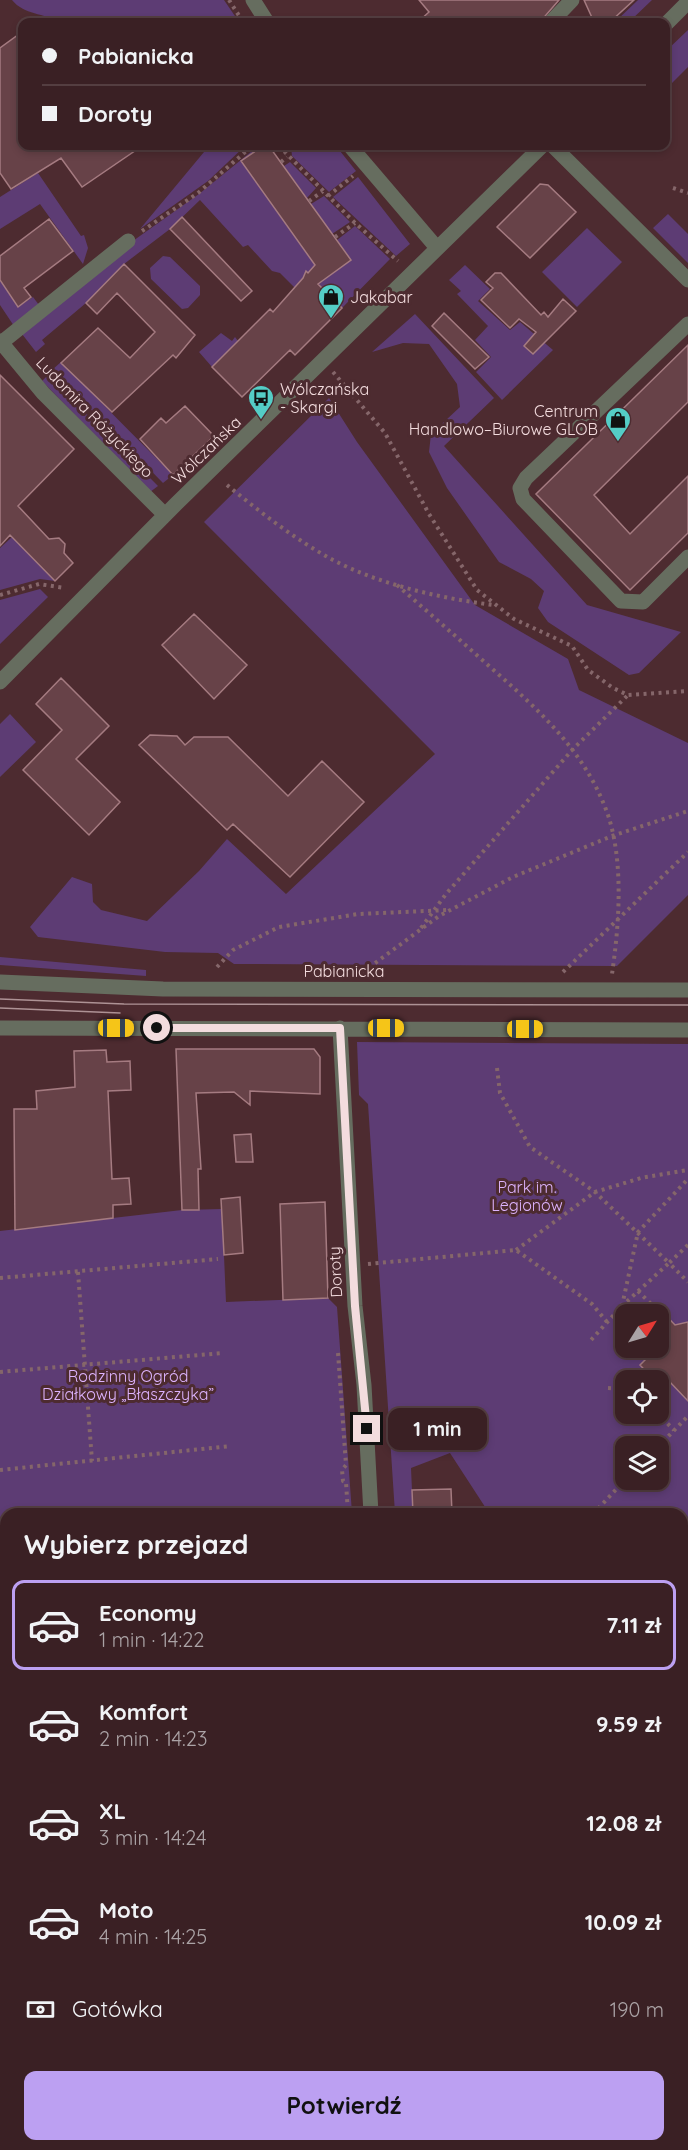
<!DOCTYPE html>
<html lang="pl">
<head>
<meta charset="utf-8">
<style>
	:root { --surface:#3a2024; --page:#41282c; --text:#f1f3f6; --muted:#aba3a6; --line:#543e41; --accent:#bca0f2 }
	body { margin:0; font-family:Quicksand,sans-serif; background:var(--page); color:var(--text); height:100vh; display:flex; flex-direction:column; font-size:22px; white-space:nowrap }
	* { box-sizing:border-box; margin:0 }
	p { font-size:20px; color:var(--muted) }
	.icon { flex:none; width:33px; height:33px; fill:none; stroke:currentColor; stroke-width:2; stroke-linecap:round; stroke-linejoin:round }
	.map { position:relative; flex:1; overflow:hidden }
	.side { position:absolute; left:0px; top:1508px; width:688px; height:644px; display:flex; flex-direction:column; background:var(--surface); border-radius:18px 18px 0 0; box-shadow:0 3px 9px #0003,0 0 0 2px var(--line) }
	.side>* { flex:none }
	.hud { position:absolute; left:18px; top:18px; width:652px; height:132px; border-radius:12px; box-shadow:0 3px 9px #0003,0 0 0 2px var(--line); display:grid; align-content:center; height:132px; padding:0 24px; background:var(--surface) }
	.needle { width:39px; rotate:53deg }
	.fabs { position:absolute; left:615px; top:1304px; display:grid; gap:12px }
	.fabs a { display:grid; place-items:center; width:54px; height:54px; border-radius:12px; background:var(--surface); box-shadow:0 3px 9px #0003,0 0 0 2px var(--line); font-size:30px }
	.end { position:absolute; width:27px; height:27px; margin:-14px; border:8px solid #f3dcde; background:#111; box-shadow:0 0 0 3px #111 }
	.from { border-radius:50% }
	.bubble { position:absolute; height:42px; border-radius:12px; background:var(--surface); box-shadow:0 3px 9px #0003,0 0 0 2px var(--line); font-size:20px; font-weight:700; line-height:42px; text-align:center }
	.car { position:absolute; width:18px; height:36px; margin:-18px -9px; border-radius:8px; box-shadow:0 0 4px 2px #0007; background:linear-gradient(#f5c518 24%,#345 0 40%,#f5c518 0 76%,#345 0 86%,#f5c518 0) }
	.hud b { display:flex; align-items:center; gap:21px; height:57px; font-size:22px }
	.hud b+b { border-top:2px solid var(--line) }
	.hud i { width:15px; height:15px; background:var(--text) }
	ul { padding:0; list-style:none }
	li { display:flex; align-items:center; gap:18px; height:90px; margin:0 12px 9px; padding:0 12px; border:3px solid transparent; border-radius:12px }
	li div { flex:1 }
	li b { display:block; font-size:22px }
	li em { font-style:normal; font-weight:700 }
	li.on { border-color:var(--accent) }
	li>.icon { width:54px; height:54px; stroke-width:1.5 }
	h2 { padding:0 24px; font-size:27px; line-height:72px }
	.pay { display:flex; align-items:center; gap:15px; height:66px; padding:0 24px; font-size:22px }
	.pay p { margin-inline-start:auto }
	.button { display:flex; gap:12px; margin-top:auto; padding:12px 24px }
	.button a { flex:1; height:69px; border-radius:12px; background:var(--accent); color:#111; font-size:24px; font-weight:700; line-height:69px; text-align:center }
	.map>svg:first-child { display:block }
	.green { fill:#5d3c74; fill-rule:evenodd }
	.building { fill:#674248; stroke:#a57b81; stroke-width:1.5 }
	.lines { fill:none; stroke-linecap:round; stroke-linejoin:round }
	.path { stroke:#85666a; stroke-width:4; stroke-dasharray:3 4.5; stroke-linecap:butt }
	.minor { stroke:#666d5f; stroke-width:15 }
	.tram { stroke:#ae9295; stroke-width:1.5 }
	.route { stroke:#f3dcde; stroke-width:8 }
	.labels { text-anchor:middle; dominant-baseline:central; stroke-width:6; stroke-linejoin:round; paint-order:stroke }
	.poi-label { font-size:16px; fill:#f3dcde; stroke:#4d2b30; text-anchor:start }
	.street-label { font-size:16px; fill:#f3dcde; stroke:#4d2b30 }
	.park-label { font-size:16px; fill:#ddb3fe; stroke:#4d2b30 }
</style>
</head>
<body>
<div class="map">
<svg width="688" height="2150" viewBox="0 0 688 2150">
	<rect width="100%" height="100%" fill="#4d2b30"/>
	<path class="green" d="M12,0h212l15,22h-179c-16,-9 -36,-7 -48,-22z
		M638,0h14l-23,22h-14z
		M688,30v37l-22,22v-38z
		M209,146h36l-37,35 -68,48z
		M258,146h5l-22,15 75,105 -20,23 -16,-16 -8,-2 -24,-26 -5,2 -43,-47 -30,29 -46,35 -38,39 -44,37 3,4 -9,8 -14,-18 101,-86 76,-54z
		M291,146h45l20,25 -27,21 -37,-36z
		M290,162l26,26 -9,10 -23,-32z
		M38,173l43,63 3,-1 4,13 -5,16 -43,-60 -40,25v-32z
		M358,177l52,67 -14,12 -63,-59z
		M324,196l26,26 -18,12 -21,-30z
		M668,214l20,20v29l-35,-35z
		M355,226l35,33 -48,49 -29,-30 38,-18 -14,-20z
		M587,228l35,34 -45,45 -35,-35z
		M163,256l7,1 30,29v9l-12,13 -6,1 -31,-30 -1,-11z
		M465,265l25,24 -12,12 32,29 10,-8 33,28 -51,50 -26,-28 15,-15 -16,-17 13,-14 -31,-32 4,-3 -12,-11z
		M0,280l18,27 15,-10 6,8 -25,21 -14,-21z
		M415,314l79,84 -50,48 143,159 94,27 -42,41 -10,2 -81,-53 -10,-14 6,-17 -13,-12 -32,-17 -52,-74 -18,-36 2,-18 29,-27 -3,-23 -28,-40 -26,-1 -31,9z
		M221,333l11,8 3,-4 3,4 -26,26 -13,-15z
		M61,362l112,113 -10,8 -111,-113z
		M48,375l110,111 -8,6 -108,-111z
		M329,398l28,44 118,163 93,54 11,31 109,53v152l-71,71 -383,-2 -16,-11 -53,-1 -127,-15 -8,-10 42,-50 20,7 1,18 8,8 46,11 52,-50 28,-32 59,55 149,-140 -231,-232z
		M12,537l43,44 -15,-2 -40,11v-42z
		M40,589l8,8 -48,47v-44z
		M10,714l26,28 -36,35v-53z
		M0,957l146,13v6l-146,-11z
		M357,1042l331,2v630l-5,5 -1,-165 -193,-1 -39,-60 -39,15 2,45h-18l-27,-409 -9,-9zM626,1314h32v33h-32zM626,1380h32v33h-32zM626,1446h32v33h-32z
		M222,1209l4,93 102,-4 9,9 15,206 -346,1v468l-6,1v-752l182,-21z
		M93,2145h44l1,5h-45z
		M151,2145h281l2,5h-283z
		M436,2145h68l-1,5h-64z"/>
	<path class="building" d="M419,0h140l-19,22h-122l11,-10z
		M584,0h50l-24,22h-16z
		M22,32v114h120l-60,41 -21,-29 -50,31 -11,-16v-125z
		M263,146h6l82,114 -33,24 24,24 -47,47 -5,-5 -48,47 -30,-30 58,-58 3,3 30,-34 3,-7 2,2 7,-8 -74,-104z
		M540,184l8,1 28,27 -46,46 -33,-31z
		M182,217l70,74 -11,10 -71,-72z
		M49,219l24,32 -49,37 7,9 -13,10 -18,-27v-24z
		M124,264l71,71 -19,23 -3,-3 -61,57 -51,-49 37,-35 32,30 25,-26 -38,-39 -20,21 -11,-11z
		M495,273h6l40,42 3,-3 4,5 15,-18 13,12 -43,43 -9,-8 12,-14 -17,-13 -9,9 -29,-28 12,-12 -7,-6z
		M444,313l45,44 -14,12 -43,-43z
		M688,345v57l-94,93 36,39 58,-58v57l-58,57 -94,-96z
		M0,375l74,74 -56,57 31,33 10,-1 6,6 -1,9 9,10 -18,18 -45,-46 -10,11z
		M185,406l29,30 -41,39 -33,-36 21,-21 5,5z
		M194,614l53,51 -33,34 -52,-54z
		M61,678l48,48 -33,33 44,43 -31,33 -66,-65 39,-40 -26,-26z
		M150,735l27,1 8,9 9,-8h34l60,59 34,-35 42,41 -74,75 -57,-53 -6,6 -88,-85z
		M176,1049h138l6,8v37l-70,-3v14l-16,-13 -38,1 5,76h-3l1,41h-17z
		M106,1050l1,12 23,-1 1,29 -23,1 4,88 17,-1 2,26 -18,1v13l-98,12 -1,-121h23l-1,-18 39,-4 -1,-36z
		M251,1134l2,28h-17l-2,-27z
		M240,1197l3,56 -19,2 -3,-56z
		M325,1202l3,96 -45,2 -3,-96z
		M658,1307l17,18 13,-3v79l-20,-21h-14l-14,-15 7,-7 -11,-11h22z
		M451,1489l1,25h-39l-1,-24z"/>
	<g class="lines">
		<path class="path" d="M229,0l14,22
			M279,146l76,77 43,38
			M281,162l6,-5
			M673,188l15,5
			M328,196l25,-20
			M309,201l14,-10
			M142,231l56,-38 54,-47
			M335,237l20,-14
			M333,372l52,61 44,81 48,76 37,29 58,27 16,24 25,18 15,7 60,-4
			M227,485c33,27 69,55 106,75 48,25 107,38 160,45
			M397,585c31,27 62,54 93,82 49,43 96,85 118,148 16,48 11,111 4,159
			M0,595l39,-11 26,4
			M421,928l25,-34 127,-145 55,-54
			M217,967l16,-17 46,-23 79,-13 90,-4
			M363,972l76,-56 74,-39 99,-41 76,-25
			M563,972l125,-120
			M497,1068l3,25 30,54 65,45 74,71 -47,43 -31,34
			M688,1245l-19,18 19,19
			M516,1250l79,-58 46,-14 47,-8
			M368,1264l148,-14 76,54 15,18
			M78,1272l14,189
			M0,1278l218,-19
			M638,1291l13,13 -11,10
			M622,1306l16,-74 50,-53
			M618,1311l8,7
			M338,1353l8,112 -4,5 1,11 3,1 2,32
			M0,1372l223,-19
			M640,1380l7,-8
			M608,1388l18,1
			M657,1413l17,17
			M636,1437l11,9
			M658,1447l30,-31
			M0,1470l231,-24
			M593,1514l33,-35
			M682,1650l6,-5
			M0,1660h6
			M0,1725l6,-1
			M0,1866l6,4
			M0,2002l6,-1
			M0,2040h6
			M0,2047l6,-5
			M0,2087l6,6
			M6,2118v5
			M0,2145l6,-8
			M184,2145v5
			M395,2145l7,5"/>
		<path class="minor" d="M253,0l14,22
			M551,22l21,-22
			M666,24l22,-22
			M350,146l87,102
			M553,146l135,134
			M688,324l-162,154 -6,10 3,11 98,102 22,1 45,-45
			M0,341l43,52 122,122
			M1,343l127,-102
			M0,682l176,-178 366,-358
			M0,982l163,7 525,1
			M0,1028l688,2
			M340,1028l15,278 9,79 7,129
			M682,1966l6,-5
			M682,2027l6,7"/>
		<path class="tram" d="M0,999l124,5 564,1
			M0,1008l120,5"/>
	</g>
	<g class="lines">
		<path class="route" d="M157,1028h183l15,278 12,123"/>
	</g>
	<defs>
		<symbol id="shop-pin" viewBox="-11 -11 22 30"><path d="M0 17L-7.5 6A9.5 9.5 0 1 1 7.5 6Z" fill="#54cdc6" stroke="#4d2b30"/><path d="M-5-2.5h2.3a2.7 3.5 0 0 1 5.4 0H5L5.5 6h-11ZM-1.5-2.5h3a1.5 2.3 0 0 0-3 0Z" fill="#111"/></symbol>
		<symbol id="bus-pin" viewBox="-11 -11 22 30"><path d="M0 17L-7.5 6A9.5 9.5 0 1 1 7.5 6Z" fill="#54cdc6" stroke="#4d2b30"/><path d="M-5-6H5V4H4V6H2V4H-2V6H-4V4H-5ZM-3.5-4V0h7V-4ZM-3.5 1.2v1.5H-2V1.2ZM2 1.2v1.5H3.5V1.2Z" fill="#111"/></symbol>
	</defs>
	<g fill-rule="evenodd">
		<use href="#shop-pin" x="316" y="282" width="30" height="40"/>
		<use href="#bus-pin" x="246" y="383" width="30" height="40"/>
		<use href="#shop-pin" x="603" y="405" width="30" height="40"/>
	</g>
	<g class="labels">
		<g class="poi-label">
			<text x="350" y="297">Jakabar</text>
			<text x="280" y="389">Wólczańska<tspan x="280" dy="18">- Skargi</tspan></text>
			<text x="598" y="411" text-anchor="end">Centrum<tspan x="598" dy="18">Handlowo–Biurowe GLOB</tspan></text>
		</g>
		<g class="street-label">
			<text transform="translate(95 417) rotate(46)">Ludomira Różyckiego</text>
			<text transform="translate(206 450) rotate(-44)">Wólczańska</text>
			<text x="344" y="971">Pabianicka</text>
			<text transform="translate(335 1272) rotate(-93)">Doroty</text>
		</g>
		<g class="park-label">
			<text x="527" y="1187">Park im.<tspan x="527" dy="18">Legionów</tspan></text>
			<text x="128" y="1376">Rodzinny Ogród<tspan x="128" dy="18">Działkowy „Błaszczyka”</tspan></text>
		</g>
	</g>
</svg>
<div class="fabs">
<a><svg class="needle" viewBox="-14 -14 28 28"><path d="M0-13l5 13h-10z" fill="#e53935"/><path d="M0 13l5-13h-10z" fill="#aba3a6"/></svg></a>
<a><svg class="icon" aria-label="locate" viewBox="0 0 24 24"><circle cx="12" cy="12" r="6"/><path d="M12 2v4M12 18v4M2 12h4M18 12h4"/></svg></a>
<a><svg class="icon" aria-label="layers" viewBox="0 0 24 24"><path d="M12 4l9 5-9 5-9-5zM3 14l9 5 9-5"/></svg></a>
</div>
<i class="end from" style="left:157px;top:1028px"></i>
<i class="end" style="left:367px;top:1429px"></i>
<div class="bubble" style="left:388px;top:1408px;width:99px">1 min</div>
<i class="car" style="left:116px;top:1028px;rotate:90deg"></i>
<i class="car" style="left:386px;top:1028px;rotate:90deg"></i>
<i class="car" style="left:525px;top:1029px;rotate:90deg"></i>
<div class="hud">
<b><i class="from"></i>Pabianicka</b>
<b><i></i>Doroty</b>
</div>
<section class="side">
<h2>Wybierz przejazd</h2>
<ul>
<li class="on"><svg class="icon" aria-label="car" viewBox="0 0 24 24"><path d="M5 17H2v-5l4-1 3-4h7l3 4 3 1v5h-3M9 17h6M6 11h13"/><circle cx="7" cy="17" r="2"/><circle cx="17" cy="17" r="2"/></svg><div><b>Economy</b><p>1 min · 14:22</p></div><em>7.11 zł</em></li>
<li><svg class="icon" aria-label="car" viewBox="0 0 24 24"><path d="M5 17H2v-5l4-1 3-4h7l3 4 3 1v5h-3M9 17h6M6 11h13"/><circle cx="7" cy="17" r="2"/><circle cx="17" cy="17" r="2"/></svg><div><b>Komfort</b><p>2 min · 14:23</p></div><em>9.59 zł</em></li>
<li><svg class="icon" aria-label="car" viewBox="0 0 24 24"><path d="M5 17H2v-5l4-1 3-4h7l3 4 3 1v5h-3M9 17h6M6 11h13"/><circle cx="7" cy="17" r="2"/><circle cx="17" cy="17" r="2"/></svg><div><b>XL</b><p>3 min · 14:24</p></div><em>12.08 zł</em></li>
<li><svg class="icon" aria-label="car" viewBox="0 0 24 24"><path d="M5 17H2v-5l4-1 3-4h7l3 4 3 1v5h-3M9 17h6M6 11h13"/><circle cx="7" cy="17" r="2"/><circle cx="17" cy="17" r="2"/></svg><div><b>Moto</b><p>4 min · 14:25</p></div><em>10.09 zł</em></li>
</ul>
<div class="pay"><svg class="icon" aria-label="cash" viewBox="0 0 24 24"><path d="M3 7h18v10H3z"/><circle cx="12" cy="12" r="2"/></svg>Gotówka<p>190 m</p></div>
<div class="button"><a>Potwierdź</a></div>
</section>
</div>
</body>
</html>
